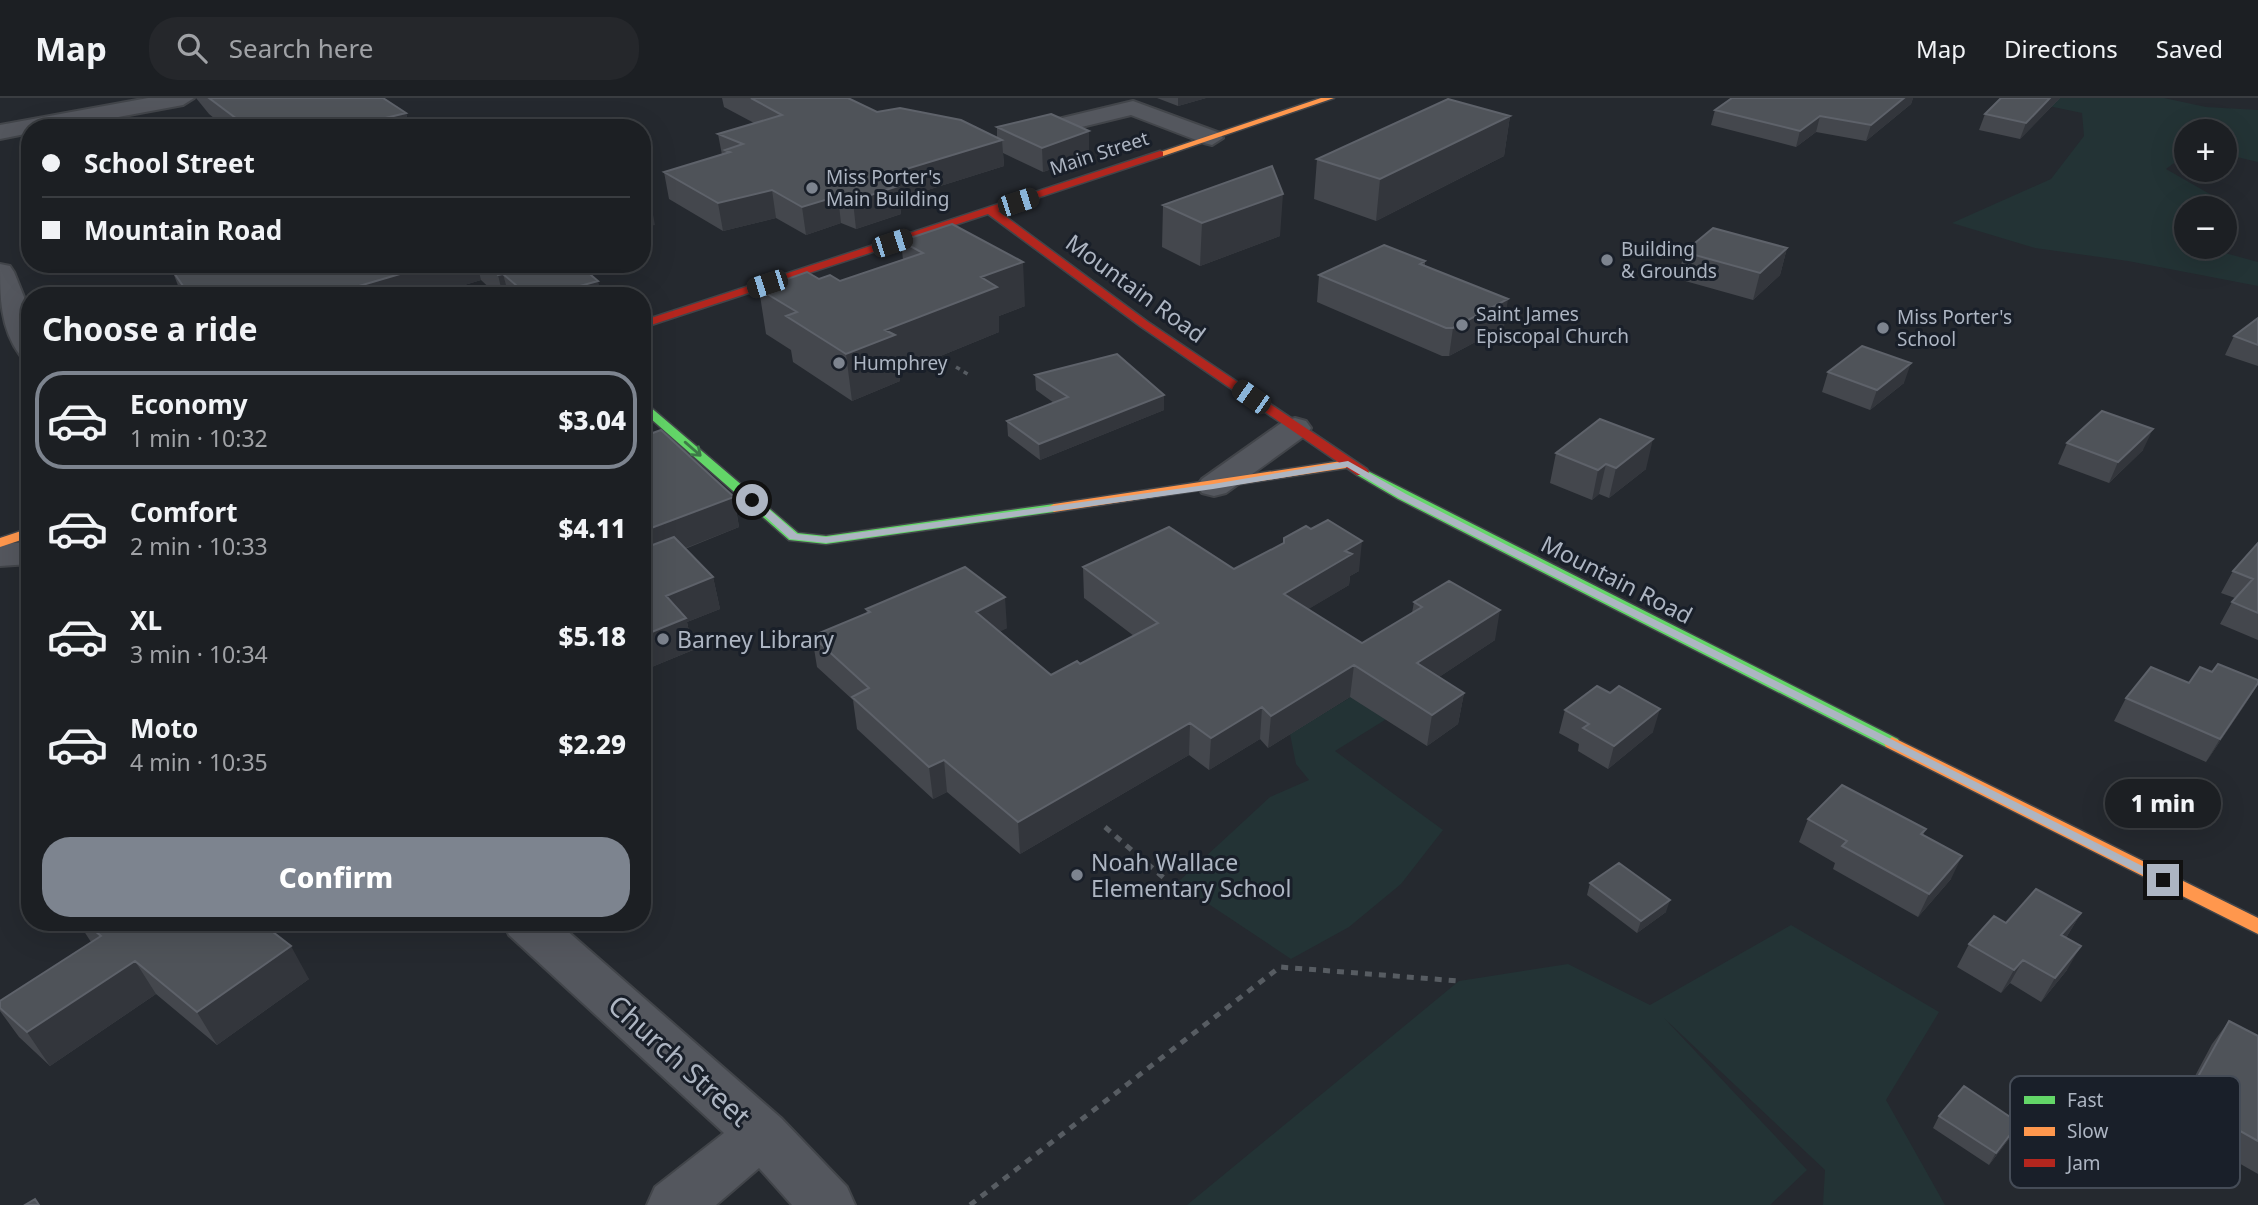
<!DOCTYPE html>
<html lang="en">
<head>
<meta charset="utf-8">
<style>
	:root { --surface:#1c1f23; --page:#25272b; --text:#f1f3f6; --muted:#a0a2a6; --line:#3a3d41; --accent:#7d848f }
	body { margin:0; font-family:"Noto Sans",sans-serif; background:var(--page); color:var(--text); height:100vh; display:flex; flex-direction:column; font-size:26px; white-space:nowrap }
	* { box-sizing:border-box; margin:0 }
	p { font-size:23px; color:var(--muted) }
	.icon { flex:none; width:38px; height:38px; fill:none; stroke:currentColor; stroke-width:2; stroke-linecap:round; stroke-linejoin:round }
	.map { position:relative; flex:1; overflow:hidden }
	.side { position:absolute; left:21px; top:189px; width:630px; height:644px; display:flex; flex-direction:column; background:var(--surface); border-radius:28px; box-shadow:0 7px 28px #0002,0 0 0 2px var(--line) }
	.side>* { flex:none }
	.banner { position:absolute; left:21px; top:21px; width:630px; height:154px; border-radius:28px; box-shadow:0 7px 28px #0002,0 0 0 2px var(--line); display:grid; align-content:center; height:154px; padding:0 21px; background:var(--surface) }
	.tools { position:absolute; left:2174px; top:21px; display:grid; gap:14px }
	.tools a { display:grid; place-items:center; width:63px; height:63px; border-radius:50%; background:var(--surface); box-shadow:0 7px 28px #0002,0 0 0 2px var(--line); font-size:35px }
	.end { position:absolute; width:32px; height:32px; margin:-16px; border:9px solid #adb5c2; background:#111; box-shadow:0 0 0 4px #111 }
	.from { border-radius:50% }
	.bubble { position:absolute; height:49px; border-radius:24px; background:var(--surface); box-shadow:0 7px 28px #0002,0 0 0 2px var(--line); font-size:23px; font-weight:800; line-height:49px; text-align:center }
	.car { position:absolute; width:21px; height:42px; margin:-21px -10px; border-radius:9px; box-shadow:0 0 5px 2px #0007; background:linear-gradient(#222 24%,#8ab4d8 0 40%,#222 0 76%,#8ab4d8 0 86%,#222 0) }
	.banner b { display:flex; align-items:center; gap:24px; height:66px; font-size:26px }
	.banner b+b { border-top:2px solid var(--line) }
	.banner i { width:18px; height:18px; background:var(--text) }
	ul { padding:0; list-style:none }
	li { display:flex; align-items:center; gap:21px; height:98px; margin:0 14px 10px; padding:0 7px; border:4px solid transparent; border-radius:28px }
	li div { flex:1 }
	li b { display:block; font-size:26px }
	li em { font-style:normal; font-weight:800 }
	li.on { border-color:var(--accent) }
	li>.icon { width:63px; height:63px; stroke-width:1.5 }
	h2 { padding:0 21px; font-size:32px; line-height:84px }
	.primary-button { display:flex; gap:14px; margin-top:auto; padding:14px 21px }
	.primary-button a { flex:1; height:80px; border-radius:28px; background:var(--accent); color:#fff; font-size:28px; font-weight:800; line-height:80px; text-align:center }
	header { display:flex; align-items:center; gap:42px; box-sizing:border-box; height:98px; padding:0 35px; background:var(--surface); border-bottom:2px solid var(--line) }
	header strong { font-size:33px }
	nav { display:flex; gap:38px; margin-inline-start:auto; font-size:24px }
	.search { width:490px; height:63px; background:var(--page); display:flex; align-items:center; gap:18px; box-sizing:border-box; padding:0 24px; border-radius:28px; color:var(--muted); font-size:26px }
	.map>svg:first-child { display:block }
	.green { fill:#233335 }
	.lines { fill:none; stroke-linecap:round; stroke-linejoin:round }
	.street-casing { stroke:#42454a; stroke-width:4 }
	.fast-casing { stroke:#42454a; stroke-width:3 }
	.slow-casing { stroke:#42454a; stroke-width:3 }
	.jam-casing { stroke:#42454a; stroke-width:3 }
	.path-far1 { stroke:#575c62; stroke-width:3.5; stroke-dasharray:4.5 4.5; stroke-linecap:butt }
	.path { stroke:#575c62; stroke-width:5; stroke-dasharray:7 7; stroke-linecap:butt }
	.street { fill:#54575e; fill-rule:evenodd }
	.fast { fill:#63d668; fill-rule:evenodd }
	.slow { fill:#ff974d; fill-rule:evenodd }
	.jam { fill:#b3261e; fill-rule:evenodd }
	.wall { fill:#44474d }
	.shaded-wall { fill:#33363c }
	.building { fill:#4f5359; stroke:#5e626a; stroke-width:2 }
	.oneway { stroke:#3e7a48 }
	.route { fill:#adb5c2 }
	.poi-dot { fill:#7d848f; stroke:#191f29; stroke-width:2.5 }
	.labels { text-anchor:middle; dominant-baseline:central; stroke-width:6; stroke-linejoin:round; paint-order:stroke }
	.far-street-label { font-size:19px; fill:#adb5c2; stroke:#191f29 }
	.far-poi-label { font-size:19px; fill:#adb5c2; stroke:#191f29; text-anchor:start }
	.street-label { font-size:23px; fill:#adb5c2; stroke:#191f29 }
	.poi-label { font-size:23px; fill:#adb5c2; stroke:#191f29; text-anchor:start }
	.near-street-label { font-size:28px; fill:#adb5c2; stroke:#191f29 }
	.key { fill:#191f29; stroke:#454c57; stroke-width:2 }
	.key-label { font-size:19px; fill:#adb5c2 }
</style>
</head>
<body>
<header>
<strong>Map</strong>
<div class="search"><svg class="icon" aria-label="search" viewBox="0 0 24 24"><circle cx="10" cy="10" r="6"/><path d="M15 15l6 6"/></svg>Search here</div>
<nav><a>Map</a><a>Directions</a><a>Saved</a></nav>
</header>
<div class="map">
<svg width="2258" height="1107" viewBox="0 0 2258 1107">
	<rect width="100%" height="100%" fill="#25292f"/>
	<path class="green" d="M2010,0h154l42,9 52,3v52l-34,-8v-23h-38v23l-20,15 49,28 -6,11h-23v39h17l55,15v24l-130,-25 -93,-13 -83,-25 99,-44 33,-43 -2,-23z
		M1372,586l37,21 -74,46 108,79 -42,54 -52,43 -58,32 -114,-76 93,-86 39,-17 -13,-16 -6,-30z
		M1791,827l148,87 -53,88 59,105h-122l2,-35 -161,-152 143,152 -37,35h-583l272,-224 109,-17 82,41z"/>
	<g class="lines">
		<defs>
			<path id="street" d="M148,0h46l-11,7 -124,23h-29v5l-30,6v-14z
				M1133,3l87,32 3,5 -11,7 -8,-2 -73,-28 -111,27 -11,-7 3,-5z
				M0,166l10,2 4,6 16,40v46l-10,-3c-20,-27 -20,-59 -20,-91z
				M1295,320l11,3 5,7 -5,7 -80,58 -12,3 -12,-3 -5,-7 5,-7 82,-58z
				M30,444v22l-30,2v-22z
				M503,824h54l224,196 66,69 8,18h-63l-33,-37 -43,37h-69l8,-18 69,-54 -215,-198z"/>
			<path id="fast" d="M642,302l156,133 28,3 228,-32 7,4 -7,4 -228,32 -37,-4 -147,-129z
				M1362,370l536,271 2,4 -2,4h-12l-488,-248 -41,-24 -2,-3z"/>
			<path id="slow" d="M1321,0h13l-171,58 -8,-2z
				M1348,362l5,1v6l-299,45 -7,-4 7,-4z
				M30,430v9l-30,10v-9z
				M1892,639l366,181v16l-372,-187 -2,-4z"/>
			<path id="jam" d="M1160,53l3,1v4l-165,55 150,111 219,147 2,3 -2,3h-10l-217,-149 -152,-112 -346,114v-7z"/>
		</defs>
		<use href="#street" class="street-casing"/>
		<use href="#fast" class="fast-casing"/>
		<use href="#slow" class="slow-casing"/>
		<use href="#jam" class="jam-casing"/>
		<path class="path-far1" d="M956,269l15,9"/>
		<path class="path" d="M1105,729l60,52
			M970,1107l310,-238 179,14"/>
		<use href="#street" class="street"/>
		<use href="#fast" class="fast"/>
		<use href="#slow" class="slow"/>
		<use href="#jam" class="jam"/>
	</g>
	<path class="wall" d="M196,0h187l23,15 4,15h-184l-17,-14z
		M722,0h126l29,14 120,25v-10l92,29 -46,16 -40,-19 1,13 -105,33 2,15 -45,15 -15,-6 -35,12 -30,-17 -53,13 -54,-32 -5,-27 58,-17 -4,-21 36,-11 -30,-16z
		M1157,0h49l-28,8z
		M1732,0h181l-2,6 -45,37 -50,-9 -20,15 -85,-22 4,-15z
		M2060,0l-40,41 -41,-9 6,-16z
		M1510,18l-6,40 -128,65 -62,-22 3,-40z
		M1163,107l117,31 -80,30 -38,-19z
		M901,143l124,65 -26,10v16l-100,41 1,8 -48,20 -59,-39 -2,-12 -25,-16 -7,-45 60,-10 21,2 63,-21z
		M1787,150l-7,27 -27,25 -75,-21 6,-27z
		M1425,163v5l79,61 -55,29h-7l-125,-54 2,-27z
		M194,166h384l24,32h-104l-17,-16 -53,16h-246l-10,-26z
		M2258,220v48l-33,-11 9,-19z
		M1828,274l76,11 -34,27 -48,-18z
		M1035,277l129,35 -124,50 -32,-24 -1,-15 47,-18 -18,-13z
		M642,328l8,8 84,63 5,30 -54,22 28,28 7,32 -33,13 6,28 -51,21z
		M2067,345l76,7 -34,33 -51,-19z
		M1556,355l90,16 -37,29 -10,-4 -7,6 -42,-17z
		M2258,445v97l-38,-16 12,-22 3,-4 -14,-5 12,-22z
		M1083,469l276,4 -9,5 -1,9 -41,24 54,34 50,-30 2,-11 81,38 -56,37 25,16 -6,31 -31,22 -77,-49 -82,51 -8,-9 -51,31 -20,-15 -169,99 -73,-62 -14,7 -76,-70 -4,-29 -36,-33 -5,-31 55,-23 -1,-4 141,19 -7,3 51,44 29,-11 54,-28 -50,-38z
		M2212,574l46,12 -12,19 -40,59 -92,-41 12,-23 63,-15z
		M1565,612l88,22 -45,37 -30,-18 1,-7 -20,-11z
		M1808,721l118,10 -3,6 28,44 -33,38 -85,-48 2,-6 -36,-21z
		M1590,785l76,29 -29,21 -50,-38z
		M2081,815l-15,25 1,32 -26,32 -31,-19 -9,10 -44,-26 12,-23 37,-21z
		M78,824h156l75,57 -92,66 -61,-51 -106,72 -31,-29 -19,-26v-10l91,-59z
		M2229,923l29,15v138l-56,-32 9,-18 -32,-18 33,-62z
		M1939,1018l73,19 -23,30 -56,-37z"/>
	<path class="shaded-wall" d="M1178,0h28l-28,8z
		M1904,0h9l-2,6 -45,37 5,-16z
		M2050,0h10l-40,41 6,-16z
		M406,15l4,15h-66z
		M1510,18l-6,40 -128,65 4,-42z
		M1820,18l-4,16 -20,15 4,-16z
		M1089,33v25l-46,16 -1,-24z
		M1002,42l2,26 -105,33 2,15 -45,15 -3,-28 30,-25z
		M772,92l4,28 -53,13 -5,-28z
		M1283,96l-3,42 -80,30 2,-43z
		M838,98l3,27 -35,12 -4,-28z
		M650,101l5,26 -13,3v-27z
		M1787,150l-7,27 -27,25 7,-27z
		M1023,164l2,44 -26,10v16l-100,41 1,8 -48,20 -6,-47 39,-24 96,-53z
		M434,166h43l4,16 -53,16h-103z
		M503,176l6,22h-6l-5,-21z
		M598,183l4,15h-56z
		M537,191l1,7h-13l-1,-4z
		M1508,201l-4,28 -55,29 4,-28z
		M1911,265l-7,20 -34,27 7,-20z
		M1164,297v15l-124,50 -1,-16z
		M2153,331l-10,21 -34,33 9,-21z
		M1653,341l-7,30 -37,29 7,-30z
		M1606,366l-7,30 -7,6 6,-30z
		M734,399l5,30 -89,35 -7,-31z
		M1362,443l-3,30 -9,5 -1,9 -67,40 2,-31 61,-43z
		M713,479l7,32 -33,13 6,28 -51,21v-35l24,-40z
		M1005,499l2,31 -28,15 -3,-31z
		M1500,512l-5,30 -83,55 5,-32z
		M1354,567l-4,32 -82,51 3,-32z
		M2258,585l-12,20 -40,59 14,-23z
		M1464,595l-6,31 -31,22 5,-31z
		M1262,609l-2,32 -51,31 2,-32z
		M1660,611l-7,23 -45,37 6,-23z
		M1190,625l-1,32 -169,99 -2,-32z
		M944,662l3,32 -14,7 -4,-32z
		M1962,758l-11,23 -33,38 11,-23z
		M1670,802l-4,12 -29,21 4,-12z
		M2081,815l-14,23 -19,23 13,-24z
		M291,848l18,33 -92,66 -20,-33z
		M2081,848l-14,24 -26,32 14,-24z
		M2023,862l-13,23 -9,10 13,-23z
		M135,863l21,33 -106,72 -23,-34z
		M2019,1025l-7,12 -23,30 7,-12z"/>
	<path class="building" d="M209,0h174l23,15 -62,15h-95z
		M751,0h97l29,14 23,-4 61,12 41,20 -119,36 15,10 -45,15 -15,-5 -36,11 -30,-17 -54,13 -54,-31 66,-20 -5,-2 18,-6 -25,-10 64,-19z
		M1732,0h172l-33,27 -51,-9 -20,15 -85,-21z
		M2001,0h49l-24,25 -41,-9z
		M1448,1l62,17 -130,63 -63,-20z
		M1051,16l38,17 -47,17 -45,-21z
		M1272,68l11,28 -81,29 -39,-18z
		M642,96l8,5 -8,2z
		M952,126l71,38 -42,15 16,10 -112,43 10,5 -49,19 -60,-38 11,-4 -38,-23 48,-17 12,7 11,-4 10,6 83,-28 -22,-12z
		M1713,130l74,20 -27,25 -76,-21z
		M1384,147l41,16 -5,3 88,35 -55,29h-7l-127,-53z
		M194,166h240l-109,32h-135l-18,-26z
		M486,166h92l20,17 -54,15 -7,-7 -13,3 -21,-18 -5,1z
		M2258,220v27l-24,-9z
		M1862,248l49,17 -34,27 -49,-18z
		M1117,256l47,41 -125,49 -32,-23 61,-24 -33,-22z
		M2102,313l51,18 -35,33 -51,-19z
		M1600,321l53,20 -37,29 -10,-4 -8,6 -42,-17z
		M642,328l8,8 11,-4 73,67 -91,34 -1,-1z
		M1328,422l34,21 -17,10 7,3 -68,40 78,49 60,-36 -8,-5 35,-21 51,29 -83,53 47,30 -32,22 -78,-50 -83,51 -9,-9 -51,31 -21,-15 -172,99 -74,-62 -15,7 -77,-70 17,-9 -57,-52 58,-24 -4,-3 99,-42 40,30 -29,15 75,63 26,-14 3,3 78,-41 -75,-56 86,-40 65,42 50,-26v-5l22,-12 5,3z
		M674,439l39,40 -47,19 20,22 -44,18v-87z
		M2258,445v70l-26,-11 21,-23 -20,-8z
		M2218,566l40,16v3l-38,56 -94,-41 25,-31 38,16 11,-16 12,5z
		M1597,588l13,7 9,-7 41,23 -46,37 -31,-18 6,-4 -24,-14z
		M1842,687l84,44 -5,5 41,22 -33,38 -87,-48 5,-5 -39,-22z
		M1619,765l51,37 -29,21 -51,-38z
		M2036,791l45,24 -20,22 20,11 -26,32 -32,-18 -9,10 -45,-26 25,-28 12,7z
		M84,824h150l9,7 11,-7h6l31,24 -94,66 -62,-51 -108,71 -27,-24v-7l101,-65z
		M2229,923l29,15v105l-39,-22 9,-19 -33,-18z
		M1964,988l55,37 -23,30 -57,-37z
		M35,1101l4,6h-14z"/>
	<defs><path id="oneway-shaft" d="M-6 0H5M1.5-3L5.5 0L1.5 3" fill="none" stroke-width="1.6" stroke-linecap="round" stroke-linejoin="round" transform="scale(1.75)"/></defs>
	<use class="oneway" href="#oneway-shaft" transform="translate(693 351) rotate(41)"/>
	<path class="route" d="M1348,363l58,33 764,386 -7,5 -4,-2 -760,-385 -52,-31 -134,22 -387,54 -36,-4 -43,-39 9,-2 41,36 29,3 387,-53z"/>
	<g class="poi-dot">
		<circle cx="812" cy="90" r="7"/>
		<circle cx="1607" cy="162" r="7"/>
		<circle cx="1462" cy="227" r="7"/>
		<circle cx="1883" cy="230" r="7"/>
		<circle cx="839" cy="265" r="7"/>
		<circle cx="663" cy="541" r="7"/>
		<circle cx="1077" cy="777" r="7"/>
	</g>
	<g class="labels">
		<g class="far-street-label">
			<text transform="translate(1099 55) rotate(-18)">Main Street</text>
		</g>
		<g class="far-poi-label">
			<text x="826" y="79">Miss Porter's<tspan x="826" dy="22">Main Building</tspan></text>
			<text x="1621" y="151">Building<tspan x="1621" dy="22">&amp; Grounds</tspan></text>
			<text x="1476" y="216">Saint James<tspan x="1476" dy="22">Episcopal Church</tspan></text>
			<text x="1897" y="219">Miss Porter's<tspan x="1897" dy="22">School</tspan></text>
			<text x="853" y="265">Humphrey</text>
		</g>
		<g class="street-label">
			<text transform="translate(1136 190) rotate(36)">Mountain Road</text>
			<text transform="translate(1617 481) rotate(27)">Mountain Road</text>
		</g>
		<g class="poi-label">
			<text x="677" y="541">Barney Library</text>
			<text x="1091" y="764">Noah Wallace<tspan x="1091" dy="26">Elementary School</tspan></text>
		</g>
		<g class="near-street-label">
			<text transform="translate(680 962) rotate(42)">Church Street</text>
		</g>
	</g>
	<rect x="2010" y="978" width="230" height="112" rx="10" class="key"/>
	<rect x="2024" y="998" width="31" height="8" fill="#63d668"/>
	<rect x="2024" y="1029" width="31" height="9" fill="#ff974d"/>
	<rect x="2024" y="1061" width="31" height="8" fill="#b3261e"/>
	<g class="key-label">
		<text x="2067" y="1009">Fast</text>
		<text x="2067" y="1040">Slow</text>
		<text x="2067" y="1072">Jam</text>
	</g>
</svg>
<div class="tools">
<a>+</a>
<a>−</a>
</div>
<i class="end from" style="left:752px;top:402px"></i>
<i class="end" style="left:2163px;top:782px"></i>
<div class="bubble" style="left:2105px;top:681px;width:116px">1 min</div>
<i class="car" style="left:1018px;top:104px;rotate:72deg"></i>
<i class="car" style="left:892px;top:145px;rotate:72deg"></i>
<i class="car" style="left:767px;top:186px;rotate:252deg"></i>
<i class="car" style="left:1251px;top:299px;rotate:305deg"></i>
<div class="banner">
<b><i class="from"></i>School Street</b>
<b><i></i>Mountain Road</b>
</div>
<section class="side">
<h2>Choose a ride</h2>
<ul>
<li class="on"><svg class="icon" aria-label="car" viewBox="0 0 24 24"><path d="M5 17H2v-5l4-1 3-4h7l3 4 3 1v5h-3M9 17h6M6 11h13"/><circle cx="7" cy="17" r="2"/><circle cx="17" cy="17" r="2"/></svg><div><b>Economy</b><p>1 min · 10:32</p></div><em>$3.04</em></li>
<li><svg class="icon" aria-label="car" viewBox="0 0 24 24"><path d="M5 17H2v-5l4-1 3-4h7l3 4 3 1v5h-3M9 17h6M6 11h13"/><circle cx="7" cy="17" r="2"/><circle cx="17" cy="17" r="2"/></svg><div><b>Comfort</b><p>2 min · 10:33</p></div><em>$4.11</em></li>
<li><svg class="icon" aria-label="car" viewBox="0 0 24 24"><path d="M5 17H2v-5l4-1 3-4h7l3 4 3 1v5h-3M9 17h6M6 11h13"/><circle cx="7" cy="17" r="2"/><circle cx="17" cy="17" r="2"/></svg><div><b>XL</b><p>3 min · 10:34</p></div><em>$5.18</em></li>
<li><svg class="icon" aria-label="car" viewBox="0 0 24 24"><path d="M5 17H2v-5l4-1 3-4h7l3 4 3 1v5h-3M9 17h6M6 11h13"/><circle cx="7" cy="17" r="2"/><circle cx="17" cy="17" r="2"/></svg><div><b>Moto</b><p>4 min · 10:35</p></div><em>$2.29</em></li>
</ul>
<div class="primary-button"><a>Confirm</a></div>
</section>
</div>
</body>
</html>
